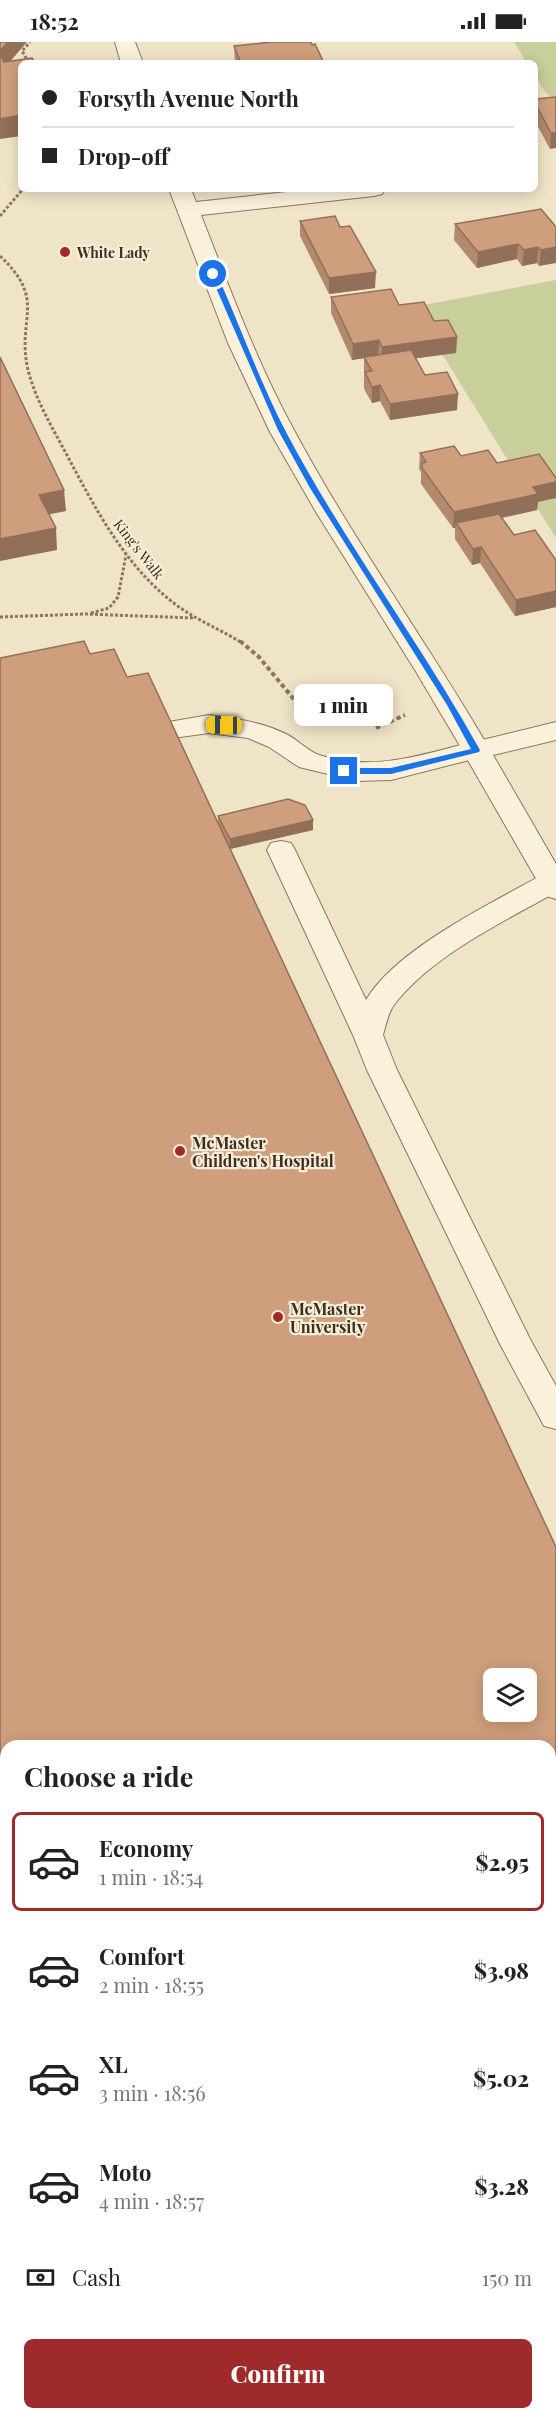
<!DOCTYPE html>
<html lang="en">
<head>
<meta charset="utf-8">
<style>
	:root { --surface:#fff; --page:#f6f6f6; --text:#222; --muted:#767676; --line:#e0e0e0; --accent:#9e2a2b }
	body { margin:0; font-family:"Playfair Display",serif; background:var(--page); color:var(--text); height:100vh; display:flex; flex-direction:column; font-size:22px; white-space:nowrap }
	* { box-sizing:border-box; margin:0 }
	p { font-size:20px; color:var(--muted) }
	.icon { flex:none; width:33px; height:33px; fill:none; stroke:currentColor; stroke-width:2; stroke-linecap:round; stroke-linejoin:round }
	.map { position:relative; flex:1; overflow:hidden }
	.drawer { position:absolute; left:0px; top:1698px; width:556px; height:680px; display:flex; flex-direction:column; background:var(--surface); border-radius:18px 18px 0 0; box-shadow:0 3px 15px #0003 }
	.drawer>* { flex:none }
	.banner { position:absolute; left:18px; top:18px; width:520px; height:132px; border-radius:9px; box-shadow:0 3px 15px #0003; display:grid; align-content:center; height:132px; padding:0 24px; background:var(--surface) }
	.tools { position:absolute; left:483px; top:1626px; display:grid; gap:12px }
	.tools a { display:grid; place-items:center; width:54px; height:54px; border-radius:9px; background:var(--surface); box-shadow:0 3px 15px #0003; font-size:30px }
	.end { position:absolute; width:27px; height:27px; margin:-14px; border:8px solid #1a73e8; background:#fff; box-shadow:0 0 0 3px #fff }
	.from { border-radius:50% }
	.bubble { position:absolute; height:42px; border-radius:9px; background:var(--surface); box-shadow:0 3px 15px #0003; font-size:20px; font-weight:800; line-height:42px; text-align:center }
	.car { position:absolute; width:18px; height:36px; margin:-18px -9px; border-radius:8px; box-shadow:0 0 4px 2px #0007; background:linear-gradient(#f5c518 24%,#345 0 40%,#f5c518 0 76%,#345 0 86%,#f5c518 0) }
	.banner b { display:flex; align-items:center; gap:21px; height:57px; font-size:22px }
	.banner b+b { border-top:2px solid var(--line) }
	.banner i { width:15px; height:15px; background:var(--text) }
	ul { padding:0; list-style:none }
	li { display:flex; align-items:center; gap:18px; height:99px; margin:0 12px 9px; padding:0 12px; border:3px solid transparent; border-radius:9px }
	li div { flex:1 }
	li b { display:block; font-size:22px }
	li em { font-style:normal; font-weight:800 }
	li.on { border-color:var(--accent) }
	li>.icon { width:54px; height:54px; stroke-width:1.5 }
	h2 { padding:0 24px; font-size:27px; line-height:72px }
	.pay { display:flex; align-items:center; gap:15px; height:66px; padding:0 24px; font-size:22px }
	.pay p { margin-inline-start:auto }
	.primary-button { display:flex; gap:12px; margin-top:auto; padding:12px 24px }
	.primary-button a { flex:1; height:69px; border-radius:9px; background:var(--accent); color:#fff; font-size:24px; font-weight:800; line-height:69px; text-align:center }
	.status { display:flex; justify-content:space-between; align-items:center; height:42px; padding:0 30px; background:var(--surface); direction:ltr }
	.status svg { height:16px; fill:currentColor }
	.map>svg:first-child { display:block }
	.green { fill:#c9cf9b }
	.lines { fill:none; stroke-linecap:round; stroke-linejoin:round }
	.service-casing { stroke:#8d765c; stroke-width:2 }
	.minor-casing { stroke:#8d765c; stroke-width:2 }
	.tertiary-casing { stroke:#8d765c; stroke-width:2 }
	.path-far2 { stroke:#8d765c; stroke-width:3; stroke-dasharray:3 2; stroke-linecap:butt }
	.path-far1 { stroke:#8d765c; stroke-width:4; stroke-dasharray:4.5 3; stroke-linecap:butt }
	.path { stroke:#8d765c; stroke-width:4.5; stroke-dasharray:5 4; stroke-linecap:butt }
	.service { fill:#faf1dc; fill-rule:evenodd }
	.minor { fill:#faf1dc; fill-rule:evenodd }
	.tertiary { fill:#faf1dc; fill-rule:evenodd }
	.wall { fill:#b2896c }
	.shaded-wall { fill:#916f58 }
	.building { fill:#cf9f7d; stroke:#916f58; stroke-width:1.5; fill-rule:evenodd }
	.route { fill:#1a73e8 }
	.poi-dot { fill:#9e2a2b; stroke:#f7eed8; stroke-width:2 }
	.labels { text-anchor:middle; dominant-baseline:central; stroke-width:4.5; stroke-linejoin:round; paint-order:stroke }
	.far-poi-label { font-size:14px; font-weight:bold; fill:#3d2e20; stroke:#f7eed8; text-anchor:start }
	.far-street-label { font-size:14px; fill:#3d2e20; stroke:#f7eed8 }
	.poi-label { font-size:16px; font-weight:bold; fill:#3d2e20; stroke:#f7eed8; text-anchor:start }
</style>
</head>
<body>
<div class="status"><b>18:52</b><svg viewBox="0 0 49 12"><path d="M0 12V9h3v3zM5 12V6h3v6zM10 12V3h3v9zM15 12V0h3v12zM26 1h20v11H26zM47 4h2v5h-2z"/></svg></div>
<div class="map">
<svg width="556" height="2377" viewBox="0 0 556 2377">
	<rect width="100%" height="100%" fill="#f0e4c8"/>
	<path class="green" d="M514,0h42v60c-14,-11 -20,-21 -20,-39h-9z
		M556,238v258l-143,-231z"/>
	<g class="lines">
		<defs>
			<path id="service" d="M209,673c28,4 54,7 79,20 11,6 20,16 31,20 54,18 105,-1 157,-14l9,3 4,6 -4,6 -94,24 -34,1 -58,-14 -30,-20 -21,-9 -39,-5 -43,6 -9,-3 -4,-6 4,-6z
				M281,799l10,2 4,7 71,150c30,-51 124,-96 176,-125l14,-1v18c-53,30 -125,64 -162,113 -6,8 -8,20 -11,30l14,35 133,269 26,47v43l-12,-3 -44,-82 -133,-274 -14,-35 -86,-185 4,-7z
				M6,1929v36l-6,2v-36z"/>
			<path id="minor" d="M115,0h20l8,21h-22z
				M169,147h22l5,13 118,-13h71l-3,5 -8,2 -173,19c29,74 56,148 94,217 59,110 133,211 195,318l-4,6 -10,3 -10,-3 -51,-86 -99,-158 -46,-80 -42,-89z"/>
			<path id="tertiary" d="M556,680v18l-63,15 63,109v35l-10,-3 -84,-146 4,-6z"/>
		</defs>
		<use href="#service" class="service-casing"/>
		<use href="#minor" class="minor-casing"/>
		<use href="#tertiary" class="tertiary-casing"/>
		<path class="path-far2" d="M29,21l-7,-12 8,-9
			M0,174l23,-27
			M0,214c48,45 16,62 28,114 8,31 25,59 40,87 28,53 58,110 107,147 21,16 45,25 67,39
			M91,571l18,-5 9,-11 8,-42
			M0,575l85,-3 109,4"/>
		<path class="path-far1" d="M240,599l19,16 38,46
			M376,686l29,-13"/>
		<path class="path" d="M550,1762l6,-1"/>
		<use href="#service" class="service"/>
		<use href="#minor" class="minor"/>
		<use href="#tertiary" class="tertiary"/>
	</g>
	<path class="wall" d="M271,0h40l13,21h-89l-1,-17z
		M556,55l-6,52 -14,-26v-24z
		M300,179l40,6 35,61 -46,6 -29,-58z
		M455,182l101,3 -17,39 -2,-3 -15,3 -5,-7 -40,9 -23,-28z
		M331,255l68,8 35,16 23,16 -1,16 -40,5 9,17 32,35 -67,10 -10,-19 -8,2 -8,-14v-31l-12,2 -21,-47z
		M420,411l41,3 36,7 41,39 -1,8 -35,8 12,17 42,25v47l-41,9 -35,-53 -8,2 -17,-26v-11h-2l-32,-44v-12l-2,-3z
		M90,612l37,23 91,147v-8l95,14 -83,19 -224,897v218l-6,2v-1308z"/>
	<path class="shaded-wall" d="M8,0h19l-27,31v-22z
		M21,73v21l-21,3v-20z
		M551,91h5v15l-6,1z
		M518,202l-1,15 -40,9 1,-16z
		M538,205l-1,16 -15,3 2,-16z
		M556,205v16l-17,3 2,-16z
		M376,230l-1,16 -46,6v-16z
		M457,295l-1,16 -75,10 1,-16z
		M379,298l-1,16 -26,4 1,-16z
		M380,343v16l-8,2v-16z
		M458,352l-1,16 -67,10v-16z
		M556,440v16l-18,4 -1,8 -79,17 -2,-4 -1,5h-2l1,-16 79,-25z
		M64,448l2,21 -25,5 -2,-21z
		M56,486l1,22 -57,11v-22z
		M481,505l-1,16 -8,2 1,-16z
		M556,549v16l-41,9 1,-16z
		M313,778v10l-83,19v-10z
		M556,1731v17l-6,2v-17z
		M6,1904v18l-6,2v-18z"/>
	<path class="building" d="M0,0h8l-8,9z
		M272,0h39l1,3 3,-1 9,19h-83l-7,-17z
		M0,13l4,7 28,-4 3,5h-14v52l-21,4z
		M556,55v36h-5l-15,-28v-6z
		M541,167l15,18v20l-15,3 -3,-3 -14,3 -6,-6 -40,8 -23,-28z
		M335,174l5,11 10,-1 26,46 -47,6 -29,-57z
		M391,247l8,16 25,-3 10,19 14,-1 9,17 -75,10 -3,-7 -26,4 -22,-47z
		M411,308l14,25 22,-3 11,22 -68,10 -10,-19 -8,2 -7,-15 7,-1 -8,-14z
		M0,315l64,133 -25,5 17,33 -56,11z
		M454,404l7,10 27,-6 9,13 42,-9 17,24v4l-23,5 5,7 -84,18 -32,-44v-5l4,-1 -6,-9z
		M499,472l15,21 21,-5 21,30v31l-40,9 -35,-53 -8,2 -17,-26z
		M84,599l6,13 24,-5 13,28 21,-4 408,874v226l-6,2v-29h-544v200l-6,2v-1290zM494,1636h32v34h-32z
		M288,757l17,6 8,15 -83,19 -12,-23z
		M556,1839v538h-556v-364l6,-2v361h544v-532z"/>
	<path class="route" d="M213,230l4,2c23,52 43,108 69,158 58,110 134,210 194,318l-1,2 -88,22h-47l-4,-3 4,-3h47l80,-19 -24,-44 -137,-217 -32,-58 -68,-156z"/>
	<g class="poi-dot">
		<circle cx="65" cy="210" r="6"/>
		<circle cx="180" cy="1109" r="6"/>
		<circle cx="278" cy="1275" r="6"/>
	</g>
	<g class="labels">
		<g class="far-poi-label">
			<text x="77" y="210">White Lady</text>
		</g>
		<g class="far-street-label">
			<text transform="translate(139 507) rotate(52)">King's Walk</text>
		</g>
		<g class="poi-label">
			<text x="192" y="1100">McMaster<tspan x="192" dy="18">Children's Hospital</tspan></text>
			<text x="290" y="1266">McMaster<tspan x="290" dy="18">University</tspan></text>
		</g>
	</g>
</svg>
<div class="tools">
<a><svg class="icon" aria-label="layers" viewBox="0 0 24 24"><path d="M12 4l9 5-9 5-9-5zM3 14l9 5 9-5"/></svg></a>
</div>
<i class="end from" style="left:213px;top:232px"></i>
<i class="end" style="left:344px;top:729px"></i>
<div class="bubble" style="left:294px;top:642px;width:99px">1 min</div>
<i class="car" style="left:224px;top:683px;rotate:271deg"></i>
<div class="banner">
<b><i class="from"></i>Forsyth Avenue North</b>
<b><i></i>Drop-off</b>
</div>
<section class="drawer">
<h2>Choose a ride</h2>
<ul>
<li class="on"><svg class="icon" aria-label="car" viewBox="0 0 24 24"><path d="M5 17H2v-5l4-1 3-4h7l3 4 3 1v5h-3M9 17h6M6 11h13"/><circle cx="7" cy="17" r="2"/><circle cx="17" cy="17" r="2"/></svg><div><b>Economy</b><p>1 min · 18:54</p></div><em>$2.95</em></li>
<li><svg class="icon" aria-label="car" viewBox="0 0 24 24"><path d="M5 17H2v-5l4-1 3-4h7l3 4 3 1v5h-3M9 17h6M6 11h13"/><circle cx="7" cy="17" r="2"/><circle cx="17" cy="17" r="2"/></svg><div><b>Comfort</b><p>2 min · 18:55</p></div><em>$3.98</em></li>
<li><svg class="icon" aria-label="car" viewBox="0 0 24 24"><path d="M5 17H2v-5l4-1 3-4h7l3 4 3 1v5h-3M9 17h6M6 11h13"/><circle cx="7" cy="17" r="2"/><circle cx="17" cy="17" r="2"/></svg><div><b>XL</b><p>3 min · 18:56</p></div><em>$5.02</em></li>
<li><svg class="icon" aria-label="car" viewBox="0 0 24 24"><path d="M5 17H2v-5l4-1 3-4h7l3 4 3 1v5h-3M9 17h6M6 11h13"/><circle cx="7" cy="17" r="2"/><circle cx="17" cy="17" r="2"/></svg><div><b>Moto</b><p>4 min · 18:57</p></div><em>$3.28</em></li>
</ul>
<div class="pay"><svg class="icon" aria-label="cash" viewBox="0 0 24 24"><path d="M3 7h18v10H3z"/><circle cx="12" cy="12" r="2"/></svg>Cash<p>150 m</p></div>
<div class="primary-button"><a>Confirm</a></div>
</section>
</div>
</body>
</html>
